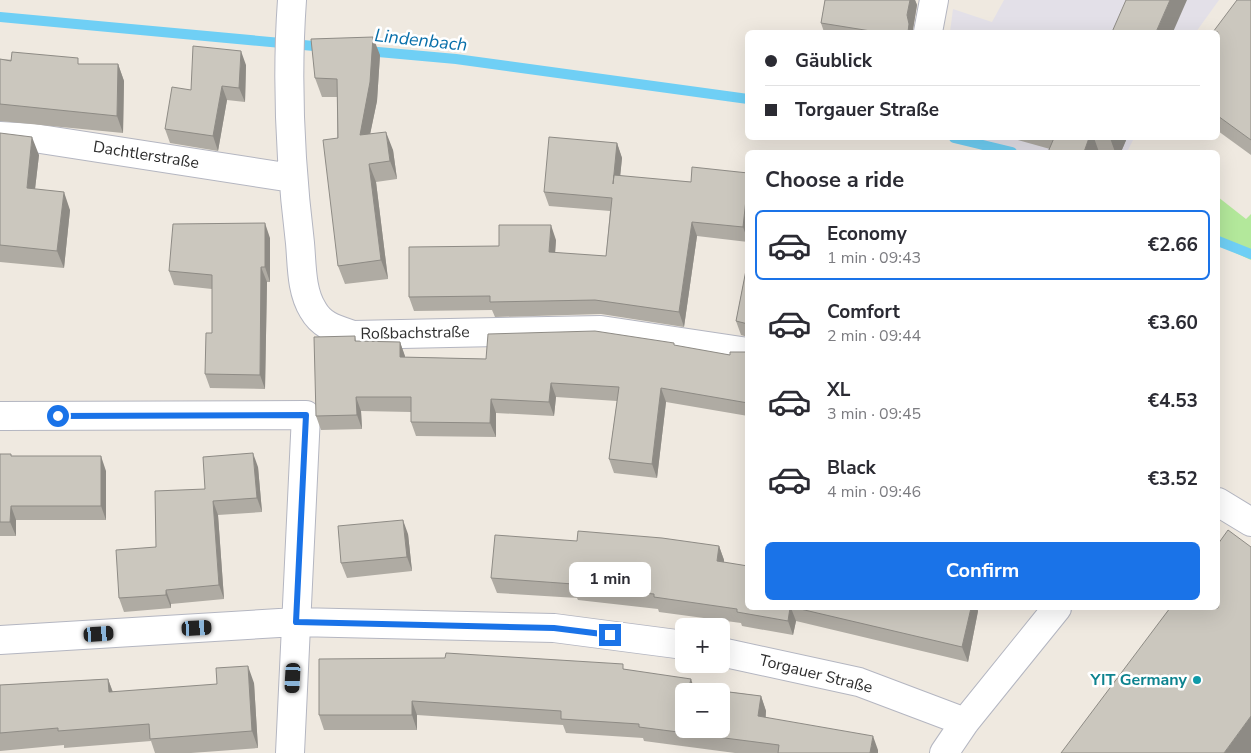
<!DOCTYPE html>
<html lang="en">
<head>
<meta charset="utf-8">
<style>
	:root { --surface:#fff; --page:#f7f7f7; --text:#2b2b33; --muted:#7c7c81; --line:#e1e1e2; --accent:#1a73e8 }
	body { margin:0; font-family:"Nunito Sans",sans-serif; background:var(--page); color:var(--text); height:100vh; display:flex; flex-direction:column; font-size:19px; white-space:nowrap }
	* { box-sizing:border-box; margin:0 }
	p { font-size:16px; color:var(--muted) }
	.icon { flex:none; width:28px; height:28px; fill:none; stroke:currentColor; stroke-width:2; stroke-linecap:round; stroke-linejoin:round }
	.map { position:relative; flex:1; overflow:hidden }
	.sheet { position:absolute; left:745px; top:150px; width:475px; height:460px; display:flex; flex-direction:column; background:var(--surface); border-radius:8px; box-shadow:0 5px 20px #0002 }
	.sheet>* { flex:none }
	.top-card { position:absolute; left:745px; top:30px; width:475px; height:110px; border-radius:8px; box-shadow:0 5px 20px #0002; display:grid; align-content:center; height:110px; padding:0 20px; background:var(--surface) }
	.tools { position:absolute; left:675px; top:618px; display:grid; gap:10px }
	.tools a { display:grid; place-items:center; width:55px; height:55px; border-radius:8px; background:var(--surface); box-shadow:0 5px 20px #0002; font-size:25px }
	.end { position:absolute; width:22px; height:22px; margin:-11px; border:6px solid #1a73e8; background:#fff; box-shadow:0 0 0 2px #fff }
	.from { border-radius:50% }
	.bubble { position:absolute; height:35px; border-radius:8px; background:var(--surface); box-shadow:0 5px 20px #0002; font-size:16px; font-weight:700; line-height:35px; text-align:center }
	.car { position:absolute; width:15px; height:30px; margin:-15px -8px; border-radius:6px; box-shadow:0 0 4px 1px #0007; background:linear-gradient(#222 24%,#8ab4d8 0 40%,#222 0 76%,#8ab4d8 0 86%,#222 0) }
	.top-card b { display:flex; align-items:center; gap:18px; height:48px; font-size:19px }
	.top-card b+b { border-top:1px solid var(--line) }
	.top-card i { width:12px; height:12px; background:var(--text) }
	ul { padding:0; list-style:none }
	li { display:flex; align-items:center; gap:15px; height:70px; margin:0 10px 8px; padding:0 10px; border:2px solid transparent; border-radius:8px }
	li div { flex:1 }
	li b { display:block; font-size:19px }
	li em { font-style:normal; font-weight:700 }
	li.current { border-color:var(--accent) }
	li>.icon { width:45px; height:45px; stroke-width:1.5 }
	h2 { padding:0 20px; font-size:22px; line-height:60px }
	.primary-button { display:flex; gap:10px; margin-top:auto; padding:10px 20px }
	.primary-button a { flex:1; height:58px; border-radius:8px; background:var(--accent); color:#fff; font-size:20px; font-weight:700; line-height:58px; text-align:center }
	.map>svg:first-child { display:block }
	.industrial { fill:#e3e0e8 }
	.grass { fill:#b3e89b }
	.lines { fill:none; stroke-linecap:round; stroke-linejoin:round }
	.stream { stroke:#6fcff5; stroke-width:10 }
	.minor-casing { stroke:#b4b6c1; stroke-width:30 }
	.minor { stroke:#fff; stroke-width:28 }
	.wall { fill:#afaba3 }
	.shaded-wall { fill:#8e8b85 }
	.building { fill:#cbc7be; stroke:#8e8b85; fill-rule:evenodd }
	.route { stroke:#1a73e8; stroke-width:6 }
	.culture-dot { fill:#0f9aa8; stroke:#fff; stroke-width:2 }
	.labels { text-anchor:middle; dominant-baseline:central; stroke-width:5; stroke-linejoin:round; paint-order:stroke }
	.street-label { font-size:16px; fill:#2e2e2e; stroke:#fff }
	.culture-label { font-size:16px; font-weight:bold; fill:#0d838f; stroke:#fff; text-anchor:end }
	.water-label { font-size:18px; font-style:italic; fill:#076ea9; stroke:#fff }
</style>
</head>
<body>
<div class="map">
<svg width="1251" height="753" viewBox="0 0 1251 753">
	<rect width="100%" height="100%" fill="#efe9e0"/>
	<path class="industrial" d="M1004,0h215l-23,32h-246l3,-23 39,13z
		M969,138h165l-7,14h-100l-48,-9z"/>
	<path class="grass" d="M1218,197l28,22 5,-5v46l-33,-15z"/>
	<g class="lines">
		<path class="stream" d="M0,17l325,30
			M367,51l89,8 292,40
			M954,138l58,14
			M1218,241l33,13"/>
		<defs>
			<path id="minor" d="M292,0c-6,83 -2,161 8,243 2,22 1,48 13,67 9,16 23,19 40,25l248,-5 147,22
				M928,32l6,-32
				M0,136l34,2 258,40
				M0,416l306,-1 -16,338
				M1218,502l33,20
				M0,640l296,-18 258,6 130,17
				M721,652l138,30 106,40
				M944,753l21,-31 92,-114"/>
		</defs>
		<use href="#minor" class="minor-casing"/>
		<use href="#minor" class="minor"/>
	</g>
	<path class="wall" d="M825,0h90l2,5 -4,24v3h-89l-3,-9z
		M1251,0v155l-33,-24v-99z
		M380,55l-3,46 -7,33 23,16 4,29 -21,3 12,97 -43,5 -7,-18 -1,-169h-15l-7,-19z
		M0,59l80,5h38l6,17 -1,52 -123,-12z
		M246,65l-1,37 -18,-2 -9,51 -48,-8 -5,-14 26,-39z
		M0,133l39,22 -4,34 35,21 -6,58 -64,-6z
		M1011,138h116l-6,14h-73l2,-3z
		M617,143l5,15 -2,18 71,6 57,-9v69l-51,-6 -13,91 -83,-13 -106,3 -3,-7 -78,1 -5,-14 90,-51 57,-6 -1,13 51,3 4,-45 -61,-5 -5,-14z
		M270,238v44h-3l-2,107 -55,-1 -5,-14 7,-41v-44l-38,-4 -5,-14z
		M748,260v77l-7,-2 -5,-14z
		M355,336l1,5 44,1 5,15 81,2 189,-13 55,9 18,-3v64l-82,-14 -9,76 -43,-5 -5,-14 8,-58 -61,-4 -2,19 -58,-3v24l-80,-1 -5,-14v-10l-50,-1 1,18 -41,1 -5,-14z
		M0,454l106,17v49h-90v16h-16z
		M258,467l4,45 -44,3 6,84 -53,5v4l-47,4 -5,-14 37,-51 49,-58z
		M408,534l4,37 -65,7 -6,-15z
		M577,541l142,5 5,14v2l24,46h229l1,3 -10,51 -172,-41 -3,14 -51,-9 -1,-3 -82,-11 -1,-3 -80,-9 -1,-2 -80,-5 -6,-15z
		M319,659l306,10 69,18 67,9 5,15v6l112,33v3h-143l-91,-12 -1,-3 -77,-5 -3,-8 -146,-10v15h-93l-5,-15z
		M108,679l5,13 141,-9 4,65 -67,5h-36l-4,-12 -87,7v-3l-64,6v-66z"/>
	<path class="shaded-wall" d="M910,0h5l2,5 -4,24v3h-5l-1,-17z
		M1170,0h17l-14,32h-17z
		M373,37l7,18 -3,46 -11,53 -6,-19z
		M241,51l5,14 -1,37 -6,-14z
		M118,64l6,17 -1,52 -6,-17z
		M222,86l5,14 -9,51 -5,-15z
		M386,132l7,18 4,29 -7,-18z
		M32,137l7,18 -6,51 -6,-18z
		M1089,138h5l5,14h-15z
		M1110,138h17l-6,14h-6z
		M617,143l5,15 -4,40 -5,-14z
		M369,164l7,18 12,97 -7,-19z
		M748,181v60l-5,-14z
		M64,192l6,18 -6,58 -7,-17z
		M692,222l5,14 -13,91 -5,-15z
		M265,223l5,15v44l-5,-15z
		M551,225l5,15 -2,27 -5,-15z
		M261,267l6,15 -2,107 -5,-14z
		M400,342l5,14v15l-5,-14z
		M551,383l5,14 -2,19 -5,-14z
		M661,388l5,14 -9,76 -5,-14z
		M356,397l5,14 1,18 -5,-14z
		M491,399l5,14v24l-6,-14z
		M253,453l5,14 4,45 -5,-14z
		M101,456l5,15v49l-5,-14z
		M213,501l5,14 6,84 -5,-14z
		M11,506l5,14v16l-6,-14z
		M403,520l5,14 4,37 -5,-14z
		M719,546l5,14 -2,15 -5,-14z
		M166,590l5,14v4l-5,-13z
		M790,608h1l5,13 -3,14 -5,-14z
		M971,608h6l1,3 -10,51 -6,-15z
		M248,666l6,17 4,65 -6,-17z
		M108,679l6,17 -5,-4z
		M691,679l4,12 -6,-4z
		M761,696l5,15 -2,19 -6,-14z
		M412,701l5,14v15l-5,-15z
		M1251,716v37h-27z
		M873,736l5,14v3h-8z"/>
	<path class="building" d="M825,0h85l-3,15 2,9 -1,8h-31l-56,-9z
		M1126,0h44l-14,32h-44z
		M1237,0h14v140l-33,-24v-84h-5z
		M373,37l-3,45 -10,53 26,-3 4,29 -21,3 12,96 -43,6 -15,-126 15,-2 -1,-59 -22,-1 -4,-39z
		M193,46l48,5 -2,37 -17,-2 -9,50 -48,-7 7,-42 19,3z
		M12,52l66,6v6h40l-1,52 -117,-12v-45l11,2z
		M0,133l32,4 -5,51 37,4 -7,59 -57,-6z
		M549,137l68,6 -4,41 1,-9 77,7 1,-15 56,6v8l-5,46 -51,-5 -13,90 -84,-12 -105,2v-6l-81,1v-50l90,-1v-21h52l-2,27 57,4 6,-58 -68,-6z
		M1054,138h35l-5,14h-36z
		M265,223v44h-4l-1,108 -55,-1 1,-41h6v-58l-43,-4 4,-47z
		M748,260v64l-12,-3z
		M595,331l79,12v2l56,10v-3h18v51l-87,-15 -9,76 -43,-5 10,-72 -68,-4 -2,19 -58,-3 -1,24 -79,-1v-25h-55l1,18 -41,1 -2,-79 41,-1v5l45,1v15l86,2 2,-25z
		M253,453l4,45 -44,3 6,84 -53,5v5l-47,3 -3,-48 40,-3 -1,-56 50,-2 -2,-32z
		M0,454h11v2h90v50h-90l-1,16h-10z
		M403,520l4,37 -66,6 -3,-37z
		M1228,530l23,17v169l-27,37h-163l109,-145h48v-64z
		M578,531l84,7 57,8 -2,15 31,5v42h42l-2,13 -51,-9v-3l-83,-12v-3l-82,-8 1,-2 -82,-6 4,-43 82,6z
		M796,608h175l-9,39z
		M446,653l177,11v5l68,10 -2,8 72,9 -3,20 115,20 -3,17h-92l1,-8 -140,-18v-3l-78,-5v-8l-149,-10v14h-93v-56l126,-1zM684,691h37v38h-37z
		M248,666l4,65 -102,8 -1,-15 -91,7v-3l-58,5v-48l108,-6 1,13 108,-8 -1,-16z"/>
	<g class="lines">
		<path class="route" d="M58,416l248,-1 -10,207 258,6 56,7"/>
	</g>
	<circle class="culture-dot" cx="1197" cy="680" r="5"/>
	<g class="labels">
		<g class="street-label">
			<text transform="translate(146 155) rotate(9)">Dachtlerstraße</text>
			<text transform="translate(415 333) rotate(-1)">Roßbachstraße</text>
			<text transform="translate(816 674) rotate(14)">Torgauer Straße</text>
		</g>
		<g class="culture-label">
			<text x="1187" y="680">YIT Germany</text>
		</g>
		<g class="water-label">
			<text transform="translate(421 40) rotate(6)">Lindenbach</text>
		</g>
	</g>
</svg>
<div class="tools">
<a>+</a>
<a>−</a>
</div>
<i class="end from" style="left:58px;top:416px"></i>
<i class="end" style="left:610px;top:635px"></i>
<div class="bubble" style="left:569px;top:562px;width:82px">1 min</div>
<i class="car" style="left:197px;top:628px;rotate:87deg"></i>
<i class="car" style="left:99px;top:634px;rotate:86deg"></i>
<i class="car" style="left:293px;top:678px;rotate:183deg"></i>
<div class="top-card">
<b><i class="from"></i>Gäublick</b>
<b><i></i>Torgauer Straße</b>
</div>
<section class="sheet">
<h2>Choose a ride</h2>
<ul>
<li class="current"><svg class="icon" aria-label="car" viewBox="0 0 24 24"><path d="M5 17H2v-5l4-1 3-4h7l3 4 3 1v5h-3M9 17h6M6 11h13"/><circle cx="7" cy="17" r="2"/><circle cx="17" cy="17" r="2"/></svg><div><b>Economy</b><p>1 min · 09:43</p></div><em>€2.66</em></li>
<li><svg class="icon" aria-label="car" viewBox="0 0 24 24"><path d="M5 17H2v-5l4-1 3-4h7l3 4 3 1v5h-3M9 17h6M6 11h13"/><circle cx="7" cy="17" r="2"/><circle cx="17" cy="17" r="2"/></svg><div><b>Comfort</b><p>2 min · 09:44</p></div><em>€3.60</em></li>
<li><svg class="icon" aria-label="car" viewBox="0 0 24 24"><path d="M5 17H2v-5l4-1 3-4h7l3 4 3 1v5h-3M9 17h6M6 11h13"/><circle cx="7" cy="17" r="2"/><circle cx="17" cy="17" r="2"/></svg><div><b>XL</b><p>3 min · 09:45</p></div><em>€4.53</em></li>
<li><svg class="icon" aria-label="car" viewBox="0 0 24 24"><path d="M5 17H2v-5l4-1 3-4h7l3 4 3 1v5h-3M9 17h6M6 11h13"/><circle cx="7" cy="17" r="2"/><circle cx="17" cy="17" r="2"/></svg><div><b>Black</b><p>4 min · 09:46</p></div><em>€3.52</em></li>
</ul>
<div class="primary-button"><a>Confirm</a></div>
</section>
</div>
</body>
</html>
